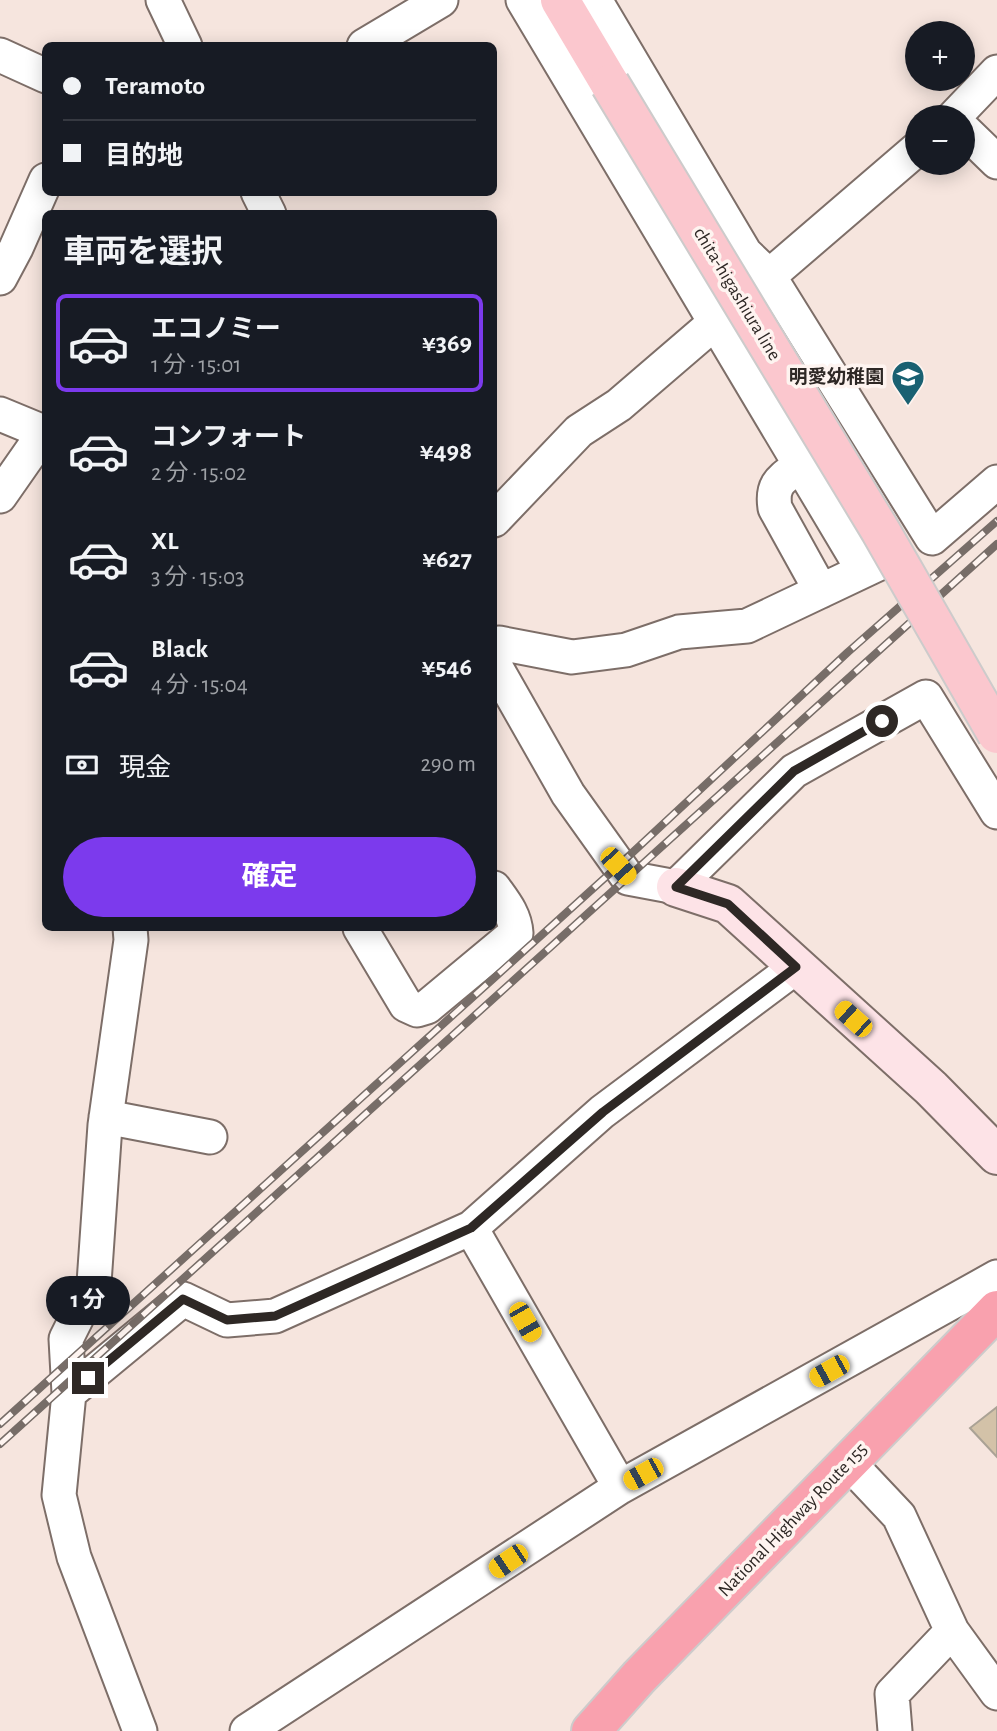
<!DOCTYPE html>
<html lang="ja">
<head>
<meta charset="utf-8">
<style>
	:root { --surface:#171b24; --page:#242831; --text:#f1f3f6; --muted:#9ea1a6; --line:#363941; --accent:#7c3aed }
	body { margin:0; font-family:"Alegreya Sans","Noto Sans JP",sans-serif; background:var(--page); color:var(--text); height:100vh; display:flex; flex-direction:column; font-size:26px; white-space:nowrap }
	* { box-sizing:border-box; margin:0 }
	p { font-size:23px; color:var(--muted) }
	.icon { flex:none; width:38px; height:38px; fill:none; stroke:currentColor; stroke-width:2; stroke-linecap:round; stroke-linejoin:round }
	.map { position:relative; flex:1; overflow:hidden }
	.drawer { position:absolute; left:42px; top:210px; width:455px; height:721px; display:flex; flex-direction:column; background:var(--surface); border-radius:10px; box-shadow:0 4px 18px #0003 }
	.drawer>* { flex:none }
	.banner { position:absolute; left:42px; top:42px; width:455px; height:154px; border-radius:10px; box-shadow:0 4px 18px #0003; display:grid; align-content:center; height:154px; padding:0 21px; background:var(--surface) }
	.controls { position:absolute; left:905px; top:21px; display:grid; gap:14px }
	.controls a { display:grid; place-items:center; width:70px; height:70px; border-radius:50%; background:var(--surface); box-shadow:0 4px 18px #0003; font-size:35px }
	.end { position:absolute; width:32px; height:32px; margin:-16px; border:9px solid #2e2825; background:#fff; box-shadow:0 0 0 4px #fff }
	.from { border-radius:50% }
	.bubble { position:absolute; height:49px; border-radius:24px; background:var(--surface); box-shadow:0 4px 18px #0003; font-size:23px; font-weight:700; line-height:49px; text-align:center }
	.car { position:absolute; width:21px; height:42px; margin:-21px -10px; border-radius:9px; box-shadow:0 0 5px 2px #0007; background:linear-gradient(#f5c518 24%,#345 0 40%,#f5c518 0 76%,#345 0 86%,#f5c518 0) }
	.banner b { display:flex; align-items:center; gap:24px; height:66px; font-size:26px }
	.banner b+b { border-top:2px solid var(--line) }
	.banner i { width:18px; height:18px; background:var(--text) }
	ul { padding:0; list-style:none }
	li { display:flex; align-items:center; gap:21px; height:98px; margin:0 14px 10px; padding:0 7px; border:4px solid transparent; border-radius:10px }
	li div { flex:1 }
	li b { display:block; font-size:26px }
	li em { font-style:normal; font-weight:700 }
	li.on { border-color:var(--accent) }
	li>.icon { width:63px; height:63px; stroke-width:1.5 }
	h2 { padding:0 21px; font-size:32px; line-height:84px }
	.pay { display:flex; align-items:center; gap:18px; height:77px; padding:0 21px; font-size:26px }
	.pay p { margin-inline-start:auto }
	.primary-button { display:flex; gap:14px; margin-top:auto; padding:14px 21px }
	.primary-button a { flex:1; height:80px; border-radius:42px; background:var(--accent); color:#fff; font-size:28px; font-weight:700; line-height:80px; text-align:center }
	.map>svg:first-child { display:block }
	.building { fill:#d3c2a8; stroke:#aaa295; stroke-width:2 }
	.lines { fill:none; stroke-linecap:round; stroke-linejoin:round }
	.street-casing { stroke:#7d6e68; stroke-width:37 }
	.secondary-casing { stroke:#7d6e68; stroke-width:42 }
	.primary-casing { stroke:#cdcbcb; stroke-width:42 }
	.highway-casing { stroke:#cdcbcb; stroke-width:42 }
	.street { stroke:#fff; stroke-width:33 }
	.secondary { stroke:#fde3e7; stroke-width:38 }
	.primary { stroke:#fbc7ce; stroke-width:38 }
	.highway { stroke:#f9a1ae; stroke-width:38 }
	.rail-casing { stroke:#776d68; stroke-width:8 }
	.rail { stroke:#fef4f0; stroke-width:5; stroke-dasharray:16; stroke-linecap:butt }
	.primary-bridge-casing { stroke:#cdcbcb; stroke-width:42; stroke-linecap:butt }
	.primary-bridge { stroke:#fbc7ce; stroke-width:38 }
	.route { stroke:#2e2825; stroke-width:9 }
	.labels { text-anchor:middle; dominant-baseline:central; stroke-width:7; stroke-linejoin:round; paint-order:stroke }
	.street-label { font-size:19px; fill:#2e2825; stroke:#fef4f0 }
	.poi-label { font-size:19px; font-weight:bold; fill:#2e2825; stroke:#fef4f0; text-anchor:end }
</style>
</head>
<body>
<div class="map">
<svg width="997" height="1731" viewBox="0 0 997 1731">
	<rect width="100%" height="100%" fill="#f6e5de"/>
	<path class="building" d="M997,1407v50l-27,-29z"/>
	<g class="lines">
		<defs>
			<path id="street" d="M163,0l22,46
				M523,0l340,570
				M595,0l150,253 24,23 163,262 65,-56
				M364,46l77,-46
				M0,55l46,21
				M954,117l43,-45
				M962,128l35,34
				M258,192l11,22
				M0,278l16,-30 30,-68
				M0,414l46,19
				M800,465c-18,14 -29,18 -25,43l46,83
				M0,496l44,-63
				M494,520l85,-89 40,-26 298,-256
				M494,644l5,-1 73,14 54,-7 53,-18 68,-6 137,-65
				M494,664l74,130 60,84 48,9 118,-116 132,-74 71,115
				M130,928l1,12 -26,185 -11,158 -28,56 3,54 -10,102 15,62 66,174
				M360,928l46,77 11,5 10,-3 89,-74c-1,-18 -12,-31 -22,-45
				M106,1117l104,20
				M471,1228l149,259
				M69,1393l114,-94 44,21 48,-4 196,-88 131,-116 194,-145
				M849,1463l50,53 53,115 45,62
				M247,1731l373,-244 377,-210
				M895,1731l-3,-37 60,-63"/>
			<path id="secondary" d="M676,887l52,17 203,184 66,67"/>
			<path id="primary" d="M560,0l50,84"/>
			<path id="highway" d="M591,1731l48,-54 358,-367"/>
		</defs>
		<use href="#street" class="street-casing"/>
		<use href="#secondary" class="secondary-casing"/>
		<use href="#primary" class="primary-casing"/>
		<use href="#highway" class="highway-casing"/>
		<use href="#street" class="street"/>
		<use href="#secondary" class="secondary"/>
		<use href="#primary" class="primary"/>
		<use href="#highway" class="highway"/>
		<defs>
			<path id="rail" d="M0,1424l618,-558 230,-214 149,-131
				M0,1444l997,-900"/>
		</defs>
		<use href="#rail" class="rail-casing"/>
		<use href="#rail" class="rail"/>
		<defs>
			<path id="primary-bridge" d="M610,84l270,446 117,204"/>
		</defs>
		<use href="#primary-bridge" class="primary-bridge-casing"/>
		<use href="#primary-bridge" class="primary-bridge"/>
	</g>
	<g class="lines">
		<path class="route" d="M88,1378l95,-79 44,21 48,-4 196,-88 132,-116 193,-145 -68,-63 -52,-17 118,-116 88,-50"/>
	</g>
	<defs>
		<symbol id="school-pin" viewBox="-11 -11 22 30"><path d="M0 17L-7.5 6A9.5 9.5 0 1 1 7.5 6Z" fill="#1a6172" stroke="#fef4f0"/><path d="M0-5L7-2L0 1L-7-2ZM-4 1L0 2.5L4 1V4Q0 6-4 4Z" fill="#fff"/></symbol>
	</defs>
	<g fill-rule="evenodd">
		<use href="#school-pin" x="889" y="358" width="38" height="52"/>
	</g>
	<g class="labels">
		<g class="street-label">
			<text transform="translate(737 294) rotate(59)">chita-higashiura line</text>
			<text transform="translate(793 1520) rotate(-46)">National Highway Route 155</text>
		</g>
		<g class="poi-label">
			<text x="884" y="377">明愛幼稚園</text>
		</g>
	</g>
</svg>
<div class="controls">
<a>+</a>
<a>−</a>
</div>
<i class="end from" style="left:882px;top:721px"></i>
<i class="end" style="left:88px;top:1378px"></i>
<div class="bubble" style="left:46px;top:1276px;width:84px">1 分</div>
<i class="car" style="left:618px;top:866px;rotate:138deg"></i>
<i class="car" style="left:853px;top:1019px;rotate:312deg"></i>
<i class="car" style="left:525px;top:1322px;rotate:150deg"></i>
<i class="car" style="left:829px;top:1371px;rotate:241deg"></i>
<i class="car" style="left:643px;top:1474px;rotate:241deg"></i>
<i class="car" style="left:508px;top:1561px;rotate:236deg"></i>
<div class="banner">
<b><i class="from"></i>Teramoto</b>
<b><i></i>目的地</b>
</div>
<section class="drawer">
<h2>車両を選択</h2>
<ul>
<li class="on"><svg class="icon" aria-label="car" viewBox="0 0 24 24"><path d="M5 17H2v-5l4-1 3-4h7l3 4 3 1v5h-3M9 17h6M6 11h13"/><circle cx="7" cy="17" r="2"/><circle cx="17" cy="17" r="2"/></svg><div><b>エコノミー</b><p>1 分 · 15:01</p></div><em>¥369</em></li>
<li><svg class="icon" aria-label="car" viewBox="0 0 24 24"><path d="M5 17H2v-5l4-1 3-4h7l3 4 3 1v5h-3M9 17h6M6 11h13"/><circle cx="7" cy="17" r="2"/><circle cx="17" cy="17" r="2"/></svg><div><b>コンフォート</b><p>2 分 · 15:02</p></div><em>¥498</em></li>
<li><svg class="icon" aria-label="car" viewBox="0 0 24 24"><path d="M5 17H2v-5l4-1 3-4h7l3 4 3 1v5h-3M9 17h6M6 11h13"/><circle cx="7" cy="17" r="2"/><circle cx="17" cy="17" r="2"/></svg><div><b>XL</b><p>3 分 · 15:03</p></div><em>¥627</em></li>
<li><svg class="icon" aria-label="car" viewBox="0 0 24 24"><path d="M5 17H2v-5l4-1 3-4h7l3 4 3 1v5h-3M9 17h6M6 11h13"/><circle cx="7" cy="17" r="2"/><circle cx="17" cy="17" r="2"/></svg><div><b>Black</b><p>4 分 · 15:04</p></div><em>¥546</em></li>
</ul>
<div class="pay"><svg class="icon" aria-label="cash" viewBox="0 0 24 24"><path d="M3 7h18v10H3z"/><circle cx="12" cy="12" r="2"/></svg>現金<p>290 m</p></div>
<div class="primary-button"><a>確定</a></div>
</section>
</div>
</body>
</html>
